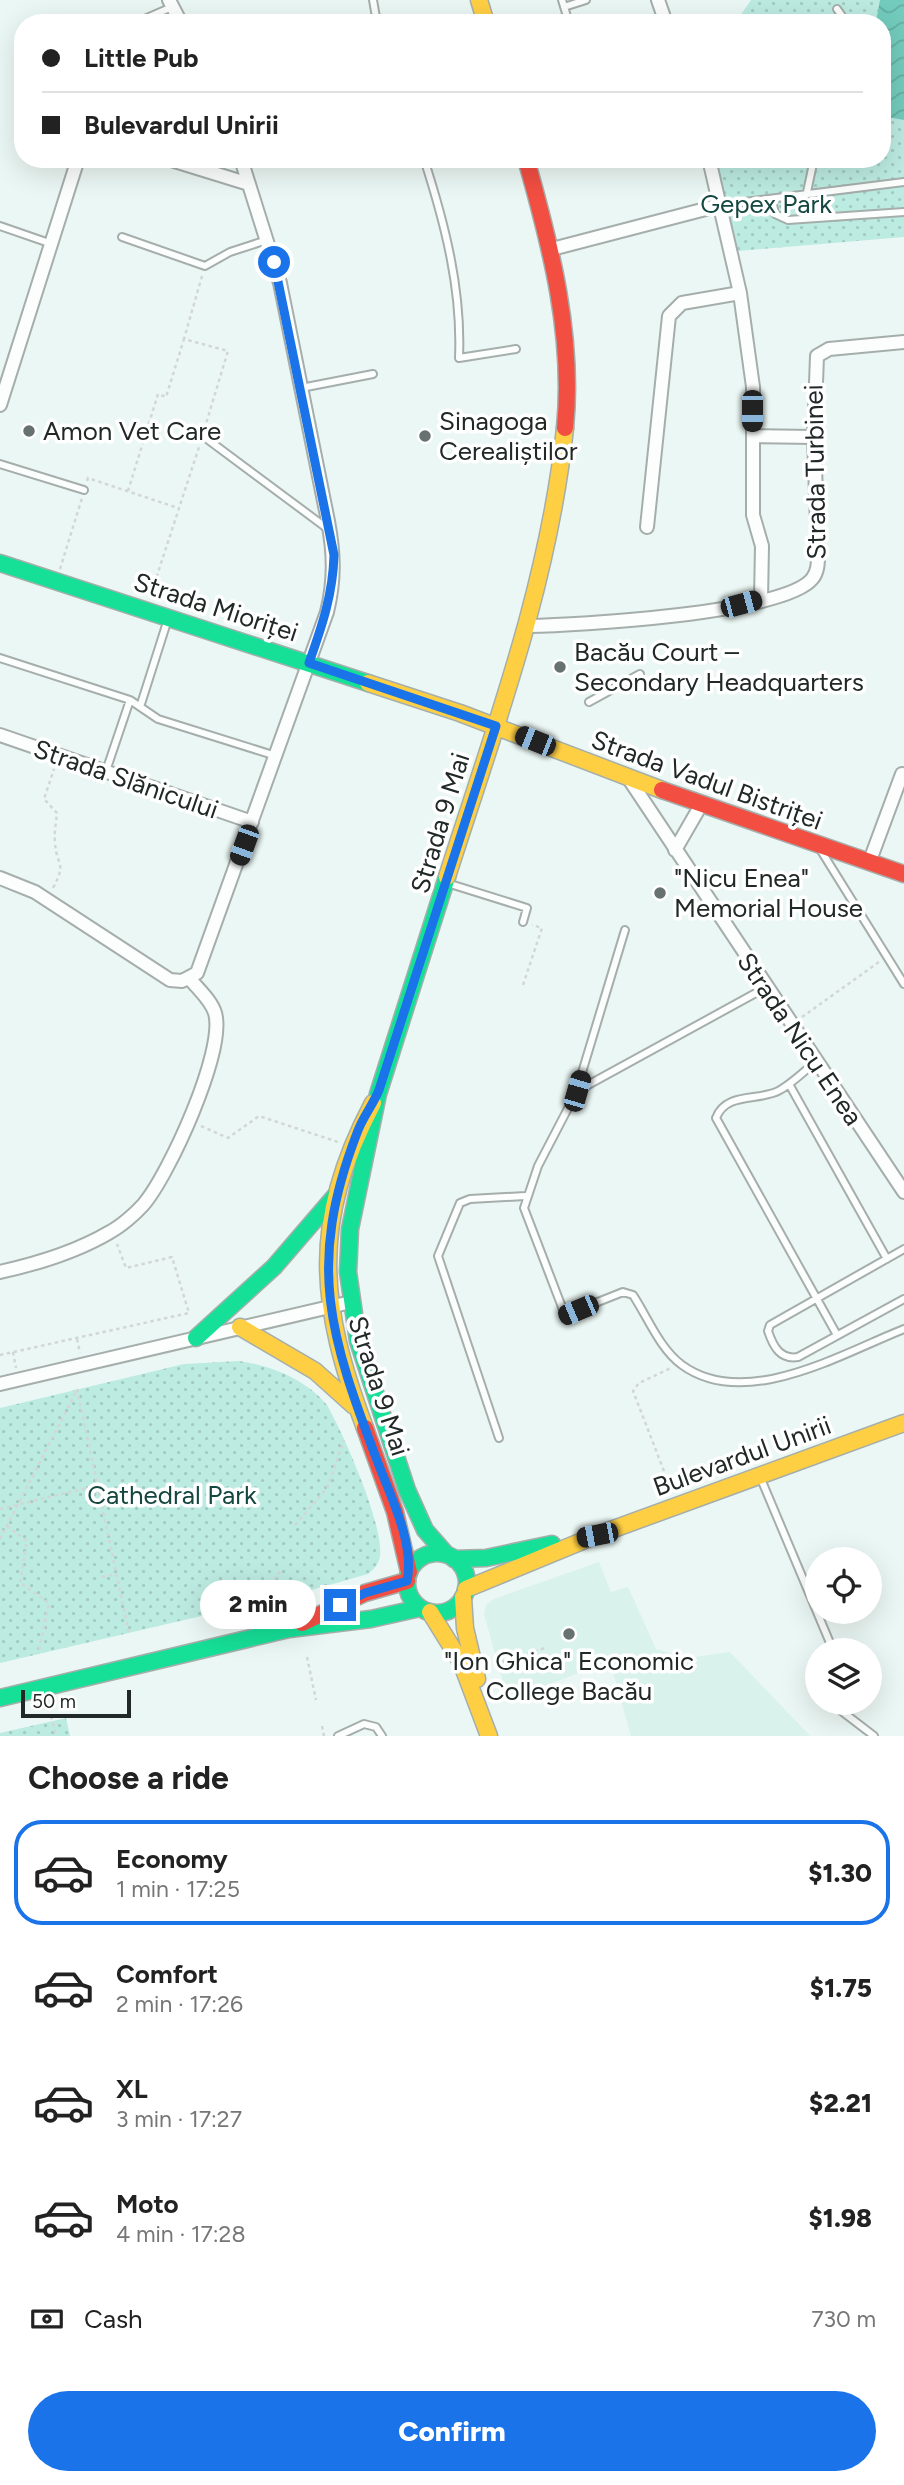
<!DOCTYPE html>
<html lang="en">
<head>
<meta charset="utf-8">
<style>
	:root { --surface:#fff; --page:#f6f6f6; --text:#222; --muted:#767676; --line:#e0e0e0; --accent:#1a73e8 }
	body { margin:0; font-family:Figtree,sans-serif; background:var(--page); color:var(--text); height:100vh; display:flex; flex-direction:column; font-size:26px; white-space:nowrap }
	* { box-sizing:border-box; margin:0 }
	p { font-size:23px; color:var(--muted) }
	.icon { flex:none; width:38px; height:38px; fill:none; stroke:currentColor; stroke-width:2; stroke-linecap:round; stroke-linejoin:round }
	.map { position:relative; height:1736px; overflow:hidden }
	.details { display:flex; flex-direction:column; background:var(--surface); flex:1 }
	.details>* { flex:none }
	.guide { position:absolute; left:14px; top:14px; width:877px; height:154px; border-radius:28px; box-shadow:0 7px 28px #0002; display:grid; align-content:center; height:154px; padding:0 28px; background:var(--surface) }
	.tools { position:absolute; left:805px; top:1547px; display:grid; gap:14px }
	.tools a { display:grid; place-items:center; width:77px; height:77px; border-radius:50%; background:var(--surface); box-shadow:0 7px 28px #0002; font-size:35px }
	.scale { position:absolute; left:21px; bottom:18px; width:110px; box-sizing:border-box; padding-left:7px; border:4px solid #202927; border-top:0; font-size:19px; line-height:24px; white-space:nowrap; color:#202927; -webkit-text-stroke:5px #fff; paint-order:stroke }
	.end { position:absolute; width:32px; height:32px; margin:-16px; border:9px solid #1a73e8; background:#fff; box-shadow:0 0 0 4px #fff }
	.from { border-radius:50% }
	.bubble { position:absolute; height:49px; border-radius:24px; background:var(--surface); box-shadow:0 7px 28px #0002; font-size:23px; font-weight:800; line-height:49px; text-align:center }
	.car { position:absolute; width:21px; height:42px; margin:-21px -10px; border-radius:9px; box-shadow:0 0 5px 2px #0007; background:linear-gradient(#222 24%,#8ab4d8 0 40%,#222 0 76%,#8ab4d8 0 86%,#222 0) }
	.guide b { display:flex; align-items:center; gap:24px; height:66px; font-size:26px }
	.guide b+b { border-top:2px solid var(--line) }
	.guide i { width:18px; height:18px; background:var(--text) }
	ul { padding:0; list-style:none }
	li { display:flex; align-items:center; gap:21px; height:105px; margin:0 14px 10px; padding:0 14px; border:4px solid transparent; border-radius:28px }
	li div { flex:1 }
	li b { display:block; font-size:26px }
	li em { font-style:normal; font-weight:800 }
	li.active { border-color:var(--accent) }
	li>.icon { width:63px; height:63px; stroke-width:1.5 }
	h2 { padding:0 28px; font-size:32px; line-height:84px }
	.pay { display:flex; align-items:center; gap:18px; height:77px; padding:0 28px; font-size:26px }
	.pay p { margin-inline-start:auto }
	.action { display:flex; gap:14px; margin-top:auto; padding:14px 28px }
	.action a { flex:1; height:80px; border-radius:42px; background:var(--accent); color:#fff; font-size:28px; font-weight:800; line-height:80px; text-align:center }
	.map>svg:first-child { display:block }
	.built { fill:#daf2ec }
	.green { fill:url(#green-dots) }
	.water { fill:url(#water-waves) }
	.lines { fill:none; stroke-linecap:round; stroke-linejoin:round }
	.lane-casing { stroke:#a5aeab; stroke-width:10 }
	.street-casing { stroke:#a5aeab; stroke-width:16 }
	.fast-casing { stroke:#a5aeab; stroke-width:19 }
	.slow-casing { stroke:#a5aeab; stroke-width:19 }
	.jam-casing { stroke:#a5aeab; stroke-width:19 }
	.path { stroke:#d2d7d5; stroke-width:2.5; stroke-dasharray:3.5 3.5; stroke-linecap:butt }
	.lane { stroke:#fcfefd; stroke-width:6 }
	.street { stroke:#fcfefd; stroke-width:12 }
	.fast { stroke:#16e098; stroke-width:16 }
	.slow { stroke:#ffcf43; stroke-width:16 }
	.jam { stroke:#f24e42; stroke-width:16 }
	.route { stroke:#1a73e8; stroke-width:9 }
	.poi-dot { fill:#67716f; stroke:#fff; stroke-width:2.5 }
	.labels { text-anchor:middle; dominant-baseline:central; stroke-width:7; stroke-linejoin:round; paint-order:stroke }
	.park-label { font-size:26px; fill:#13473f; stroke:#fff }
	.poi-label { font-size:26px; fill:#202927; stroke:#fff; text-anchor:start }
	.street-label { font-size:26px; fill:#202927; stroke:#fff }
</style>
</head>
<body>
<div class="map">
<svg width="904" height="1736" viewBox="0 0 904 1736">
	<defs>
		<pattern id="green-dots" width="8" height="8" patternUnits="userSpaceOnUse" patternTransform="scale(1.75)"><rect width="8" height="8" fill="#bcebe1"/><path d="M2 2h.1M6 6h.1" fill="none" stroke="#a1cac1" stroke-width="1.8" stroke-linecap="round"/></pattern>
		<pattern id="water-waves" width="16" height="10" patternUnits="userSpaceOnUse" patternTransform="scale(1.75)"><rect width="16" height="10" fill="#72cbbc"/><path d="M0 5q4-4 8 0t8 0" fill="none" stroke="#62aea2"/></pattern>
	</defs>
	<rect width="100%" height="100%" fill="#ebf7f4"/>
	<path class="built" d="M599,1562l12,30 17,-5 28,62 31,9 43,-6 80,84h-179l-21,-75 -102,39 -24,-86 2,-9 8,-6z"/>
	<path class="green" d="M751,0h153v237l-177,15 -18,-93h173v-136h-147z
		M239,1361c33,5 66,18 88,44 16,28 57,120 53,151 -1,8 -6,13 -12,18l-60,17 -308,72v-255l184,-44z
		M66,1718l4,18h-70v-3z"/>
	<path class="water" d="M880,0h24v120l-22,-4v-93h-34l1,-5 27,4z"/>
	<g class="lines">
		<defs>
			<path id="lane" d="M373,0l4,23
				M562,0l7,23
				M564,7l22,-7
				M837,9l5,7 -1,7
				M135,23l37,-16
				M424,159c21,65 38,131 35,199l57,-9
				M611,159h3
				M807,192l7,-33
				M772,200l3,14 13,6 116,-8
				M721,205l183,-23
				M0,226l52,18
				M122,237l83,29 25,-14 37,-12
				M301,388l72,-14
				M203,436l125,93
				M0,464l84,26
				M0,658l130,42 28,19 118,37
				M589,702l51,-28
				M140,707l28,-88
				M106,771l24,-71
				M820,849l84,135
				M447,883l80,25 -4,14
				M765,988l-188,103 -39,75 -14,42 41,107 58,-23 10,3c15,23 27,54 49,70 63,46 159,-11 222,-36
				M815,1062c-11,10 -23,21 -35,28 -20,12 -54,1 -64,28l121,217
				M789,1084l98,175
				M577,1089l48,-159
				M904,1249l-134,76 -2,6c5,15 12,29 30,26l106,-58
				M499,1438l-61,-182 22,-53 10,-4 55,-3
				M761,1479l72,171
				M831,1703l43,33
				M338,1736l26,-12 12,3 6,9"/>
			<path id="street" d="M169,0l12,23
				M658,0l8,23
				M168,159l81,25
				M709,159l31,134 13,94v128l9,31 -1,53
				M552,249l169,-44
				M0,405l78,-246
				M753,436l61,1
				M647,527l22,-211 13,-13 58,-10
				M527,626c49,-1 256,-12 285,-47 6,-7 6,-16 6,-25l-4,-117 3,-81 12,-7 75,-7
				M0,735l252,87
				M629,779l275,413
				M675,850l26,-45
				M869,863l33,-89 2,1
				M0,878l35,14 135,88 12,1 15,-8 130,-361c8,-33 7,-59 1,-91l-48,-238 -39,-124
				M0,1272c36,-8 78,-21 110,-40 11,-6 25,-18 33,-27 26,-30 83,-155 72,-192 -4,-13 -17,-24 -25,-34
				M0,1384l351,-82"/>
			<path id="fast" d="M0,563l368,120
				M196,1338l78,-71 62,-72
				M407 1583a30 30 0 1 1 60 0a30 30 0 1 1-60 0Z
				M446,1554l-21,-24 -18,-40 -49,-149 -10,-69 2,-43 28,-135 69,-217
				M454,1559l32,-1 66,-14
				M0,1698l289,-69 82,-10 49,-11"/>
			<path id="slow" d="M479,0l7,23
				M368,683l92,30 202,77
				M447,877c47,-147 102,-294 118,-449
				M240,1327l75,44 39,35
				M365,1428c-46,-123 -55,-205 8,-325
				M466,1589l131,-54 307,-112
				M463,1597l2,31 12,51
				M430,1612l31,50 28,74"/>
			<path id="jam" d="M526,159c25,88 48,177 39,269
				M662,790l242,84
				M365,1428l30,84 14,60
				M302,1623l63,-30 42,-12"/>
		</defs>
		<use href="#lane" class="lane-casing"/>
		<use href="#street" class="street-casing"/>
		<use href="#fast" class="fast-casing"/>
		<use href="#slow" class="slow-casing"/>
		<use href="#jam" class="jam-casing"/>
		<path class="path" d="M202,276l-18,63 44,12 -23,76
			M87,481l1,-3 90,30
			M128,491l30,-97 8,3 18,-58
			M60,569l22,-71
			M150,597l49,-150
			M53,888c14,-27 4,-20 2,-45 -1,-10 1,-20 2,-30l-13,-14 10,-30
			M523,985l19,-57 -10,-3
			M802,1017l77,-55
			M201,1126l27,12 31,-22 79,26
			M77,1339l3,14
			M13,1352l3,16
			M0,1355l189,-42 -17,-56 -46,11 -9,-24
			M77,1389l52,244
			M664,1471l-31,-80 6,-8 32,-15
			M0,1509l95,-23
			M295,1525l32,-37 17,-48
			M7,1526l20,15 -7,42 29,20 -11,51
			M0,1539l77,-149
			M102,1577l13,-3
			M269,1600l3,-17 9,-13
			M307,1657l9,43
			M494,1664l51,-16
			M51,1716l5,20
			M322,1726l2,10"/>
		<use href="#lane" class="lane"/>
		<use href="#street" class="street"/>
		<use href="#fast" class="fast"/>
		<use href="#slow" class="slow"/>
		<use href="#jam" class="jam"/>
	</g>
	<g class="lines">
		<path class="route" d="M274,262l60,293c-1,39 -12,71 -25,108l187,63 -117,364c-6,15 -17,28 -22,43 -51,133 -27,203 21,330 13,34 37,82 29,118l-42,12 -25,12"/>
	</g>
	<g class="poi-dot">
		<circle cx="29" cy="431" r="7"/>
		<circle cx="425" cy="436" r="7"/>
		<circle cx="560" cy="667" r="7"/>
		<circle cx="660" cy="893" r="7"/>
		<circle cx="569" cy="1634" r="7"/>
	</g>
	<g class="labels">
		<g class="park-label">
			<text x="766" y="204">Gepex Park</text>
			<text x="172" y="1495">Cathedral Park</text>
		</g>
		<g class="poi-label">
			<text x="439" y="421">Sinagoga<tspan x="439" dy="30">Cerealiștilor</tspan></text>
			<text x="43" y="431">Amon Vet Care</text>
			<text x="574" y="652">Bacău Court –<tspan x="574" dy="30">Secondary Headquarters</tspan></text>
			<text x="674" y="878">"Nicu Enea"<tspan x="674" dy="30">Memorial House</tspan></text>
			<text x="569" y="1661" text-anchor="middle">"Ion Ghica" Economic<tspan x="569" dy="30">College Bacău</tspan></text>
		</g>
		<g class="street-label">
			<text transform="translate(815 472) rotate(-91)">Strada Turbinei</text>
			<text transform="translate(216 607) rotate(18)">Strada Mioriței</text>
			<text transform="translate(126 779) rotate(19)">Strada Slănicului</text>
			<text transform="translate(707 780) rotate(20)">Strada Vadul Bistriței</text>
			<text transform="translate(440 823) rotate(-73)">Strada 9 Mai</text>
			<text transform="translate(800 1039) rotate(56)">Strada Nicu Enea</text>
			<text transform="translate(379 1386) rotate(72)">Strada 9 Mai</text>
			<text transform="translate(742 1456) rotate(-20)">Bulevardul Unirii</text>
		</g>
	</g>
</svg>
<div class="tools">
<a><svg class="icon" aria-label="locate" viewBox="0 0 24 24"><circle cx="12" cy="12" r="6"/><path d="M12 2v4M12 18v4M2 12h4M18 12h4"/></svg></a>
<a><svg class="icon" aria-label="layers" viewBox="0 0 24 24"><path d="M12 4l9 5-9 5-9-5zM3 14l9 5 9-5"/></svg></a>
</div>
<div class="scale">50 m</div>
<i class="end from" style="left:274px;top:262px"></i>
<i class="end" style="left:340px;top:1605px"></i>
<div class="bubble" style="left:200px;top:1580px;width:116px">2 min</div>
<i class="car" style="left:752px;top:411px;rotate:180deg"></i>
<i class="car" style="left:741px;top:604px;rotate:75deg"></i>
<i class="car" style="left:535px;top:741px;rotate:292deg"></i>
<i class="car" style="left:244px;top:845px;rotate:200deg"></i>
<i class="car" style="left:577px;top:1091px;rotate:16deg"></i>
<i class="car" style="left:578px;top:1310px;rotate:247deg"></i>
<i class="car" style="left:597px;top:1535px;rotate:259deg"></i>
<div class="guide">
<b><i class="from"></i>Little Pub</b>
<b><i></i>Bulevardul Unirii</b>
</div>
</div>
<section class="details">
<h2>Choose a ride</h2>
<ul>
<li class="active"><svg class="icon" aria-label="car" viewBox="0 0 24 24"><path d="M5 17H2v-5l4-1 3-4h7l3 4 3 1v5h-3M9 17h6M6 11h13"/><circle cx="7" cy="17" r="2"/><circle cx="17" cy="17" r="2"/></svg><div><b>Economy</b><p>1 min · 17:25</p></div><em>$1.30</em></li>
<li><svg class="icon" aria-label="car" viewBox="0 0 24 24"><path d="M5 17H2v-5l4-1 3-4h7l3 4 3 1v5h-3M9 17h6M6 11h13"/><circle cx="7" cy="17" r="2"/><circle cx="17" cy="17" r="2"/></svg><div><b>Comfort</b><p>2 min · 17:26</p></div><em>$1.75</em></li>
<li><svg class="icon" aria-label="car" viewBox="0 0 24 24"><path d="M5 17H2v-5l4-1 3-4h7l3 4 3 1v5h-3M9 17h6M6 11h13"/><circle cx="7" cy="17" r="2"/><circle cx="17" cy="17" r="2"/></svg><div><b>XL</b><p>3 min · 17:27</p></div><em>$2.21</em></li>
<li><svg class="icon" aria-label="car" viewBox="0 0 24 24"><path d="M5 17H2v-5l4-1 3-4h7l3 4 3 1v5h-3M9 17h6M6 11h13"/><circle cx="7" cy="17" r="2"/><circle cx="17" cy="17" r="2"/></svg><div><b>Moto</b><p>4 min · 17:28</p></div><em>$1.98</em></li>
</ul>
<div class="pay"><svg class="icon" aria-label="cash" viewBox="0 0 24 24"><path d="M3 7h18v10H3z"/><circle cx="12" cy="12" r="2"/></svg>Cash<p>730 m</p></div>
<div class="action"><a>Confirm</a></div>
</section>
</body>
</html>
